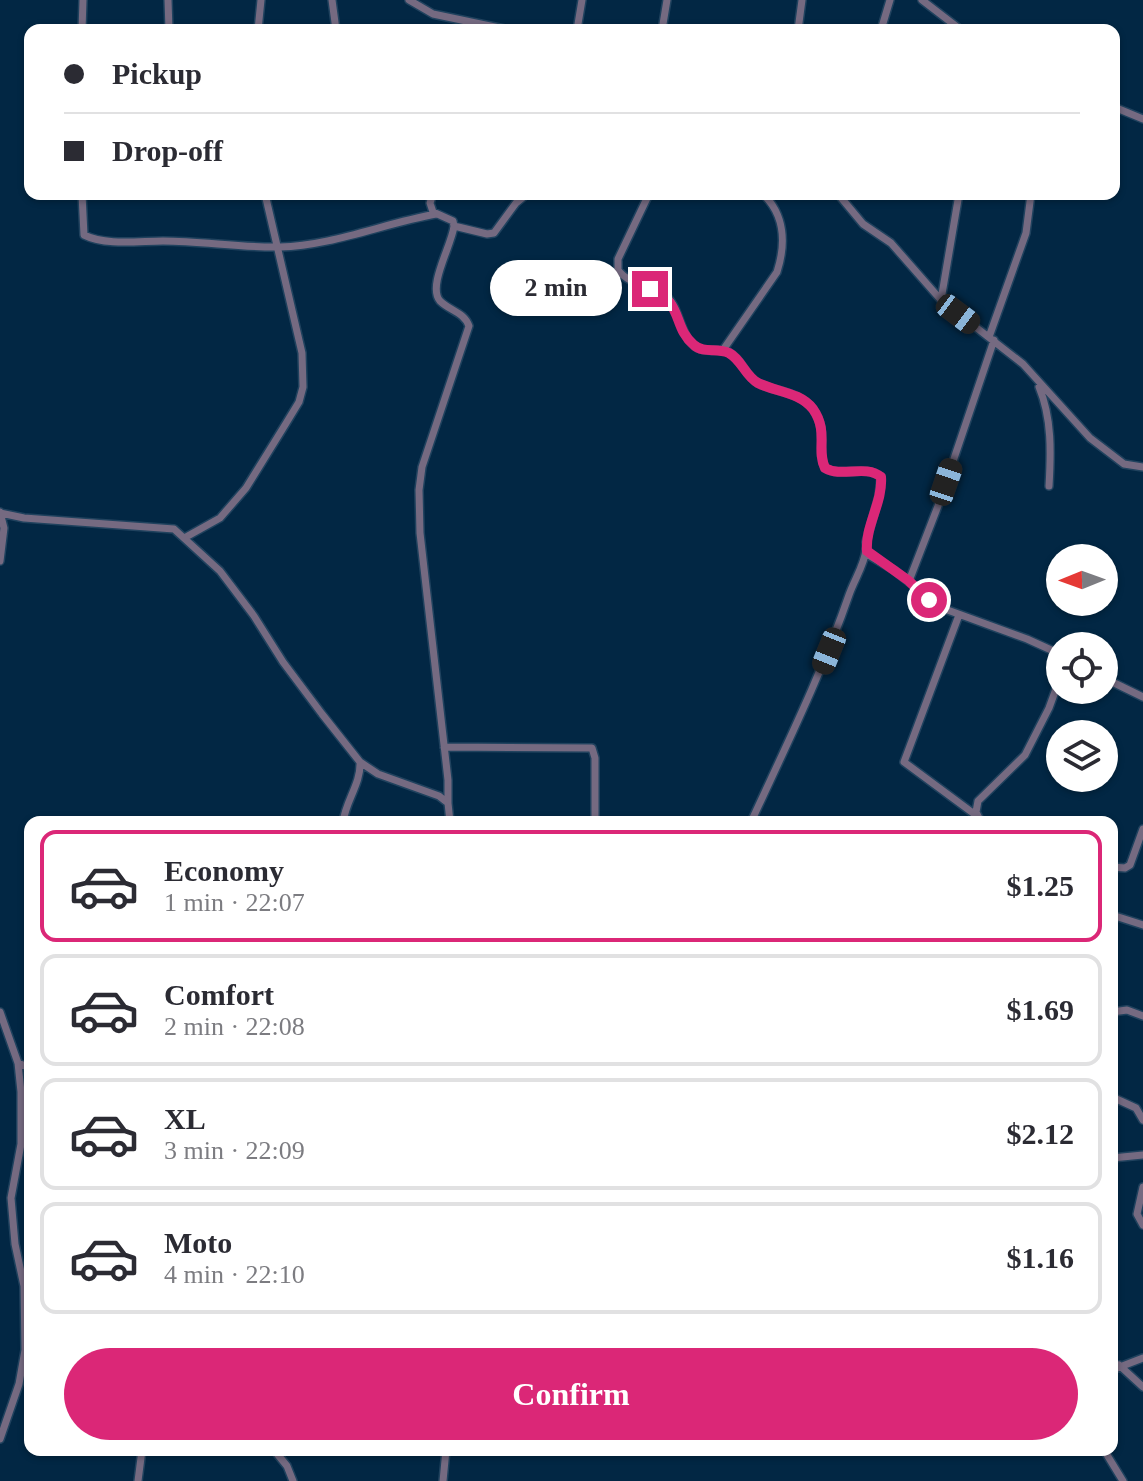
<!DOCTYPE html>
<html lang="en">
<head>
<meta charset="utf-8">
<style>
	:root { --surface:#fff; --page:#f7f7f7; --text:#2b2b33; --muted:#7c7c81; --line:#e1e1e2; --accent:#db2777 }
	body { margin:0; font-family:"Times New Roman",serif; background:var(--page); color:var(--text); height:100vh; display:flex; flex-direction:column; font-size:30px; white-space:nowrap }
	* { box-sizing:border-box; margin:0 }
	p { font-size:26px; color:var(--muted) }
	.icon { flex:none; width:44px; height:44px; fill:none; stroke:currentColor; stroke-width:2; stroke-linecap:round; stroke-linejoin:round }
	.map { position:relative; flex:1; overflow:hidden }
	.sheet { position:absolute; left:24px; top:816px; width:1094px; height:640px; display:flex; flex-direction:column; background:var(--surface); border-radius:16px; box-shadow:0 2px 6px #0004 }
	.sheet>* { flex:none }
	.hud { position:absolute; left:24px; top:24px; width:1096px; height:176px; border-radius:16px; box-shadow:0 2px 6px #0004; display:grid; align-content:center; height:176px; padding:0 40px; background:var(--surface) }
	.needle { width:52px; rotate:269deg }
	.fabs { position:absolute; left:1046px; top:544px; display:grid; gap:16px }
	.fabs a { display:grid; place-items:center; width:72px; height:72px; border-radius:50%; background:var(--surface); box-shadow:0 2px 6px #0004; font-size:40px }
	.end { position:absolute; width:36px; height:36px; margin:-18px; border:10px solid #db2777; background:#fff; box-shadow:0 0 0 4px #fff }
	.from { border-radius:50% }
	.bubble { position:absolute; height:56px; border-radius:28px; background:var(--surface); box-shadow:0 2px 6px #0004; font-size:26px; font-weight:700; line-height:56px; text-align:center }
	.car { position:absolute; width:24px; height:48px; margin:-24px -12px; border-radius:10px; box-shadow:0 0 6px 2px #0007; background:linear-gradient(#222 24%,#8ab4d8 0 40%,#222 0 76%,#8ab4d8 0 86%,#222 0) }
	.hud b { display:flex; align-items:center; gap:28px; height:76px; font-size:30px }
	.hud b+b { border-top:2px solid var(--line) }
	.hud i { width:20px; height:20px; background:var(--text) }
	ul { padding:14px 0 0; list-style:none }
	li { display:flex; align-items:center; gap:24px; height:112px; margin:0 16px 12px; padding:0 24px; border:4px solid var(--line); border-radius:16px }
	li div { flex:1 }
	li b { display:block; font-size:30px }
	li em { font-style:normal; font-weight:700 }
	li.on { border-color:var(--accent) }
	li>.icon { width:72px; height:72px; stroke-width:1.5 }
	.primary-button { display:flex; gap:16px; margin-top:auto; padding:16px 40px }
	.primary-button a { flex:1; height:92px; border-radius:48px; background:var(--accent); color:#fff; font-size:32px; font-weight:700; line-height:92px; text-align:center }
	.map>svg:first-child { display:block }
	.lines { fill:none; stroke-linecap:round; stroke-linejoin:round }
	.street-casing { stroke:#20425e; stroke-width:10 }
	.street { stroke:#756a81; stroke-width:7 }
	.route { stroke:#db2777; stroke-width:10 }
</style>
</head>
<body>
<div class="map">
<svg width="1143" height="1481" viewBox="0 0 1143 1481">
	<rect width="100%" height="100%" fill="#022744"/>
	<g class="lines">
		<defs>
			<path id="street" d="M168,0l1,30
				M332,0l4,30
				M409,0l24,14 76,16
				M922,0l39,30
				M82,30l1,-30
				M258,30l3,-30
				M577,30l5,-30
				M662,30l5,-30
				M798,30l4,-30
				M881,30l9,-30
				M1114,107l29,12
				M82,194l2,41c22,11 55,6 79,6 39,0 78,7 117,6 51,-1 105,-24 156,-33
				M433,194l-3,9 3,9 20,9 1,5c-2,19 -27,60 -14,75 10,10 24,11 29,25l-47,141 -3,23 1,43 28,247v23
				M649,194l-31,65v11c11,15 34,15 48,26 15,13 13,42 32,52 9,5 20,0 30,4 14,7 17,24 30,31 17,9 41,8 55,26 16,23 3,41 12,59 17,10 40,-4 56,9l-2,19 -13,46 1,9 3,5 24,14 48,38 85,31 33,15
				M838,194l25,30 28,19 50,57 82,64 67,74 34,26 19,3
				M454,226l33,8 7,-1 22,-30 11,-9
				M941,300l18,-106
				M989,337l37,-104 5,-39
				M723,350l54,-78c9,-28 8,-57 -14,-78
				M1039,387c13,31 12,66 10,99
				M0,512l4,16 -4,33
				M0,513l24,5 150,11 46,42 34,45 29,46 39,52 38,48 18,12 61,22 9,7 2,19
				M186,537l34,-19 26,-30 39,-63 14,-23 4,-15 -1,-34 -37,-159
				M909,581l29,-75 56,-166
				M959,615l-55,147 73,54
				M1104,678l39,19
				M444,747l148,1 3,10v64
				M343,822c3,-22 18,-38 17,-60
				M751,822c35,-76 71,-149 98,-227 5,-15 16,-31 17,-46
				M981,822l-5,-10 2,-11 47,-46 24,-47 11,-30
				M1112,867l13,1 5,-3 13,-36
				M1112,915l31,10
				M0,1012l18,51 3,29v52l-10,54 4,46 9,42 1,64 -6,34 -19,55
				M1112,1012l15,-2 16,6
				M18,1063l12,5
				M1112,1097l24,11 7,12
				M1112,1158l31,-3
				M1143,1187l-6,27 6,11
				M1119,1365l24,22
				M1112,1370l31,-12
				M274,1450l13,16 6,15
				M1104,1450l19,31
				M138,1481l4,-31
				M443,1481l3,-31"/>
		</defs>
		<use href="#street" class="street-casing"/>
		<use href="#street" class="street"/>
	</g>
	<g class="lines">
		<path class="route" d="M650,289c34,13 22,38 44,56 10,9 23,2 35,8 13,7 16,23 29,30 18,9 42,9 55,26 16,23 3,40 12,59 17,10 40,-4 56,9 2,25 -16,49 -14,74l42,30 20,19"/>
	</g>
</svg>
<div class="fabs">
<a><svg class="needle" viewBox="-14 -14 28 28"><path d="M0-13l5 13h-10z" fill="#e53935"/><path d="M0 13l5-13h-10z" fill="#7c7c81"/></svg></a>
<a><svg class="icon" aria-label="locate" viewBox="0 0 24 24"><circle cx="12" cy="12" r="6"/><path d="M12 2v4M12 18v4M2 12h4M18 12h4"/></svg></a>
<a><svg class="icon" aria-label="layers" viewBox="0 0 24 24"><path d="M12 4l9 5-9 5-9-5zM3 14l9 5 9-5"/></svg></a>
</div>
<i class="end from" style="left:929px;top:600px"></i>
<i class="end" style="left:650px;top:289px"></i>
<div class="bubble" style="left:490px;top:260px;width:132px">2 min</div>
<i class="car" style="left:958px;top:314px;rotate:127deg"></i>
<i class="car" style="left:946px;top:482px;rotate:19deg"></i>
<i class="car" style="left:829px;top:651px;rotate:202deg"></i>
<div class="hud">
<b><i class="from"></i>Pickup</b>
<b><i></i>Drop-off</b>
</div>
<section class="sheet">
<ul>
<li class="on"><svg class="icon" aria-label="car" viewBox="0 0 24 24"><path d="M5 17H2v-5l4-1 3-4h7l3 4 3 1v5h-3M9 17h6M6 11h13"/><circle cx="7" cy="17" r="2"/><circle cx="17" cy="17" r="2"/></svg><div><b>Economy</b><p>1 min · 22:07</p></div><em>$1.25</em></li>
<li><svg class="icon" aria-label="car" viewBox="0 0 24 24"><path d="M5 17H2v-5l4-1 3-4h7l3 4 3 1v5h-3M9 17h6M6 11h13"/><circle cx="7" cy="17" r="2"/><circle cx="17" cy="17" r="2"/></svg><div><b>Comfort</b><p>2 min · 22:08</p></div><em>$1.69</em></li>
<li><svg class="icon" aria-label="car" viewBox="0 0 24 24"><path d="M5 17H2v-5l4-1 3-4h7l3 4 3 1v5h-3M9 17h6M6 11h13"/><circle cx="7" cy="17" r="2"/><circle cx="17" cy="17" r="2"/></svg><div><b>XL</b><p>3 min · 22:09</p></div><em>$2.12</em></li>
<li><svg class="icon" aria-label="car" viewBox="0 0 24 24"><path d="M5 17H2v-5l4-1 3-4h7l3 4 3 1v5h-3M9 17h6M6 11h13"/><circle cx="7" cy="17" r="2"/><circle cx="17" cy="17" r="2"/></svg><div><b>Moto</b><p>4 min · 22:10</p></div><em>$1.16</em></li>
</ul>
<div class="primary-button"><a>Confirm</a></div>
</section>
</div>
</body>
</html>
